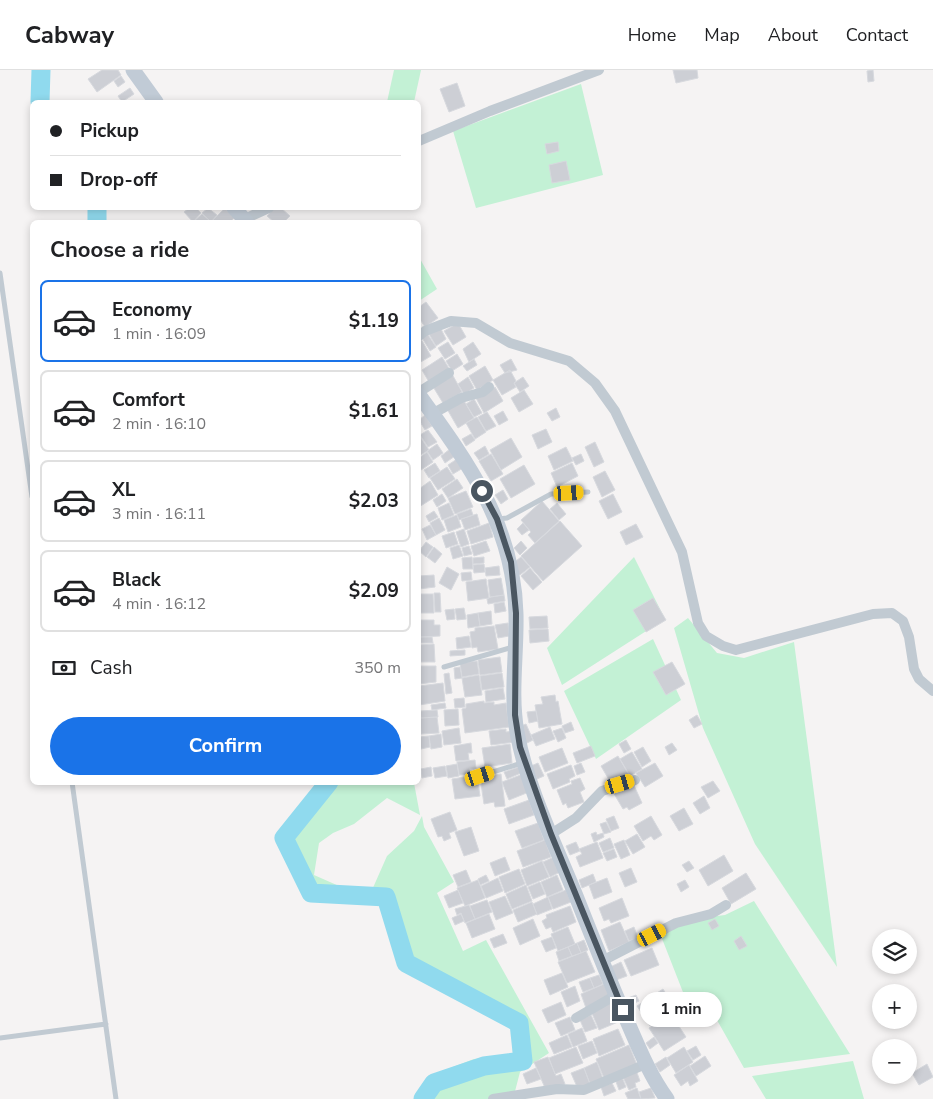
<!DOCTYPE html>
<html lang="en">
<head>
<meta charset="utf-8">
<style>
	:root { --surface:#fff; --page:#f2f2f2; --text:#202124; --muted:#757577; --line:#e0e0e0; --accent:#1a73e8 }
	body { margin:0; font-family:"Nunito Sans",sans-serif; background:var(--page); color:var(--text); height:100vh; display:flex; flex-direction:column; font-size:19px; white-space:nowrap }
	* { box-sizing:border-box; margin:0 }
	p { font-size:16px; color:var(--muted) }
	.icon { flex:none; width:28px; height:28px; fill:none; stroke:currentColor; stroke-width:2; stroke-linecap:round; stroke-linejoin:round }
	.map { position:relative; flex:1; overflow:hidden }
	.drawer { position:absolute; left:30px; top:150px; width:391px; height:565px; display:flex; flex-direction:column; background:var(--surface); border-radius:8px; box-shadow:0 2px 8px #0003 }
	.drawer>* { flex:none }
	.guide { position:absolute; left:30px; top:30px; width:391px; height:110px; border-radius:8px; box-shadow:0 2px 8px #0003; display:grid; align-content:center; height:110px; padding:0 20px; background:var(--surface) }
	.buttons { position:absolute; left:872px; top:859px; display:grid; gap:10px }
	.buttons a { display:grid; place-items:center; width:45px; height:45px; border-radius:50%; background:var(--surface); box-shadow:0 2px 8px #0003; font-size:25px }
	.end { position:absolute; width:22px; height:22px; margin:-11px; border:6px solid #4a5661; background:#fff; box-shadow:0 0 0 2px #fff }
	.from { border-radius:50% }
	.bubble { position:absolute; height:35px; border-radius:18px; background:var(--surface); box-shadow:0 2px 8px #0003; font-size:16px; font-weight:700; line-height:35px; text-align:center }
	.car { position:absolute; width:15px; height:30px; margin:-15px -8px; border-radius:6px; box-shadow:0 0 4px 1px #0007; background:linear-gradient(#f5c518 24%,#345 0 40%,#f5c518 0 76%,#345 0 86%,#f5c518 0) }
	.guide b { display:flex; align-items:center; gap:18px; height:48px; font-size:19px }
	.guide b+b { border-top:1px solid var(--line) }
	.guide i { width:12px; height:12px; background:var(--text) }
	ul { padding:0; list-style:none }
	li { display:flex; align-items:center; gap:15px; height:82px; margin:0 10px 8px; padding:0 10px; border:2px solid var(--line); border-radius:8px }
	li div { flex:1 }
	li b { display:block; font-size:19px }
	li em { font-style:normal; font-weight:700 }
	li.selected { border-color:var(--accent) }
	li>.icon { width:45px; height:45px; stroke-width:1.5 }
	h2 { padding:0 20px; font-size:22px; line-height:60px }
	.pay { display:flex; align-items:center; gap:12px; height:55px; padding:0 20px; font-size:19px }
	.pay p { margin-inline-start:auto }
	.cta { display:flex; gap:10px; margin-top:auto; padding:10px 20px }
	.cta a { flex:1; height:58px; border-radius:30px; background:var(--accent); color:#fff; font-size:20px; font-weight:700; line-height:58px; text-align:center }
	header { display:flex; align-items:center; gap:30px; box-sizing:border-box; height:70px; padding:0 25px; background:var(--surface); border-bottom:1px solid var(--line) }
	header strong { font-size:24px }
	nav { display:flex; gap:28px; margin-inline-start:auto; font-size:18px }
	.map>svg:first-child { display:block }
	.green { fill:#c3f1d5 }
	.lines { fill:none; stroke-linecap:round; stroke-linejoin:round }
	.river { stroke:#90daee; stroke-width:19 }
	.building { fill:#cdcfd5; stroke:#d7d9de }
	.lane { stroke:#c1cad2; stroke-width:5 }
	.street { stroke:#c1cad2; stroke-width:10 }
	.secondary { stroke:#c1cbd6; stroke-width:15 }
	.route { stroke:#4a5661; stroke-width:6 }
</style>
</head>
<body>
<header>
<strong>Cabway</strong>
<nav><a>Home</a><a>Map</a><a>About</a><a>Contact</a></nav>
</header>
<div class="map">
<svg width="933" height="1029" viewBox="0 0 933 1029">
	<rect width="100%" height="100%" fill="#f5f3f3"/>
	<path class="green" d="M394,0h27l-7,32h-27z
		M581,14l22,91 -127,33 -23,-77z
		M419,187l18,32 -18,12z
		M634,487l31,62 -103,66 -15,-37z
		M688,548l29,35 27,5 50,-16 43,325 -82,-123 -52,-116 -29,-100z
		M653,569l28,61 -85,59 -32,-68z
		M320,713h94l6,32 -33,-17 -33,26 -21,9 -14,10 -5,32 25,11 33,4 15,-34 27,-25 8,-15 2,11 30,55 -17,11 26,58 23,-11 63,113 -29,19 -7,27h-97l16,-24 42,-16 39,-3 -1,-30 -112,-61 -21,-60 -75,-6 -20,-45 -6,-23z
		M754,831l96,153 -106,14 -40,-71 -16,8 -27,-69 24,-16 40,-5z
		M853,991l11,38h-98l-14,-23z"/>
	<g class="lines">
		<path class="river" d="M40,32l1,-32
			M97,152v-14
			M329,712l-45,56 27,55 75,4 20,66 113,60 4,38 -39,5 -50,17 -11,16"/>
	</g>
	<path class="building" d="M102,0h16l3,5 -24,17 -9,-13z
		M673,0h24l1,8 -22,5z
		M873,0l1,11 -6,1 -1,-11z
		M121,6l4,6 -7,5 -4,-6z
		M457,13l8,23 -16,6 -9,-23z
		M130,18l4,6 -12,8 -4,-6z
		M558,72l1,9 -12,3 -2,-10z
		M566,91l4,19 -18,3 -3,-18z
		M189,138h7l5,5 -8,9 -9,-10z
		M208,138l9,7 -6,7 -9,-9z
		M225,138l9,10 -4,4h-19z
		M275,138h6l9,8 -6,6h-10l-7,-6z
		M202,144l8,7 -17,1z
		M426,232l12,16 -13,9 -6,-9v-11z
		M458,253l8,14 -13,8 -9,-14z
		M440,257l6,12 -10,7 -7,-12z
		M427,263l9,14 -6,4 -9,-15z
		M421,269l10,17 -12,7v-23z
		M448,272l7,11 -10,6 -7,-11z
		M473,272l8,12 -12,8 -6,-13z
		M457,284l6,10 -11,7 -6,-10z
		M442,287l8,13 -21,12 -7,-12z
		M474,289l3,6 -10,6 -4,-5z
		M511,289l6,11 -12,3 -5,-8z
		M485,296l8,14 -16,10 -8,-14z
		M510,300l6,11 -2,2 2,4 -14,8 -9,-15z
		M452,304l10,18 -19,11 -11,-18z
		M468,307l6,11 -10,6 -6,-10z
		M523,307l6,9 -9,6 -6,-9z
		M495,317l8,14 -19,12 -8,-15z
		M524,320l9,14 -14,8 -8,-14z
		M463,329l11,19 -16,10 -11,-19z
		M474,329l8,14 -8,4 -8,-13z
		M556,338l4,9 -8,4 -5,-8z
		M503,341l5,9 -9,5 -5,-9z
		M487,342l9,14 -10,5 -8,-14z
		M425,345l7,11 -7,4 -6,-10z
		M477,347l9,15 -11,7 -9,-16z
		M546,359l6,13 -14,7 -6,-14z
		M428,360l9,12 -9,5 -8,-12z
		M471,364l4,6 -9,6 -4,-7z
		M419,365l10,15 -10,6z
		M511,368l11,19 -21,13 -11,-20z
		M595,372l9,20 -10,5 -9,-20z
		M437,374l6,9 -10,7 -6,-9z
		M485,376l4,8 -10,6 -5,-7z
		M566,377l7,14 -19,9 -6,-14z
		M450,379l5,7 -10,7 -4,-7z
		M427,382l6,10 -12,8 -2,-12z
		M491,384l12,20 -12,7 -12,-20z
		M581,384l3,7 -8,4 -4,-7z
		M457,389l6,9 -10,6 -5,-9z
		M435,393l5,8 -11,7 -5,-8z
		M572,393l6,13 -21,11 -6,-14z
		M524,395l11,19 -24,14 -11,-19z
		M447,397l8,12 -17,11 -8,-12z
		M605,401l10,19 -13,7 -9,-20z
		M457,409l6,9 -15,10 -6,-9z
		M430,411l8,14 -19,12v-18z
		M503,420l5,9 -7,5 -6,-9z
		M466,421l7,16 -18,7 -7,-16z
		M442,424l4,7 -9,6 -4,-7z
		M613,424l9,18 -14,7 -9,-18z
		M542,431l17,20 -24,22 -7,-8 3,-3 -10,-12z
		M449,433l5,12 -12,5 -4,-12z
		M557,433l9,11 -7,6 -9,-11z
		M471,439l2,6 -14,5 -2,-6z
		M434,441l4,6 -9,5 -3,-6z
		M477,444l3,11 -15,5 -4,-11z
		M457,445l4,12 -13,5 -4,-12z
		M439,448l6,12 -9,5 -6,-12z
		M560,451l22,25 -39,35 -22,-25z
		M489,453l4,14 -22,7 -4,-13z
		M523,453l6,7 -7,5 -5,-6z
		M636,454l7,13 -17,8 -6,-13z
		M430,455l6,10 -9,5 -5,-11z
		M464,459l5,15 -8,3 -5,-15z
		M454,462l4,12 -12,4 -4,-12z
		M486,471l4,10 -16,5 -3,-10z
		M521,471l6,7 -7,7 -6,-7z
		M426,472l7,5 -7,10 -7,-6z
		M459,475l4,11 -10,3 -3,-11z
		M469,476l3,8 -8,2 -2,-8z
		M434,477l8,7 -7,9 -8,-6z
		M472,487l1,12h-10l-1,-11z
		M484,487v6l-11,1v-6z
		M521,487l9,10 -10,8 -9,-10z
		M484,494l1,8 -11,1 -1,-8z
		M499,496l1,9 -14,1 -1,-8z
		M447,497l12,7 -8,16 -12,-7z
		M530,498l12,14 -9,8 -12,-14z
		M471,502l1,8 -10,1 -1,-8z
		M434,505l1,12 -16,2v-13z
		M501,508l3,17 -14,2 -2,-17z
		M486,509l3,19 -21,3 -2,-19z
		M434,523h6l1,19h-6z
		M419,524h14l1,19h-15z
		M504,525l1,6 -17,3 -1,-5 4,-2z
		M653,528l13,22 -20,12 -13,-22z
		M504,532l2,9 -11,2 -1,-9z
		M464,538l2,11 -9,1 -2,-11z
		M454,539l1,10 -8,1 -2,-10z
		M491,541l1,13 -12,2 -2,-13z
		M478,543l2,13 -12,2 -1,-13z
		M547,546l1,12 -18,1 -1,-12z
		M419,550h15v5h6v11l-21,1z
		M508,553l1,13 -11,2 -3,-13z
		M494,556l4,23 -20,3 -1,-5 -5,1 -2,-16 5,-1v-3z
		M548,559l1,12 -19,2 -1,-13z
		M469,566l2,11 -14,2 -1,-11z
		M419,567h13l1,6h-14z
		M434,574l1,18h-16v-17z
		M465,580v5l-15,1v-5z
		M500,587l2,15 -22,3 -2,-15z
		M477,591l2,13 -17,3 -2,-14z
		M672,592l13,22 -19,11 -13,-23z
		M419,596h17v16l-17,2z
		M460,597l2,11 -7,1 -1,-11z
		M449,603l3,20 -6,1 -2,-20z
		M502,603l2,14 -22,3 -2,-14z
		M479,605l3,20 -17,2 -3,-19z
		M443,613l2,18 -26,4v-19z
		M503,618l2,11 -19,3 -1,-11z
		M555,625l1,7 2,-1 4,23 -23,4 -4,-23 8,-1 -2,-7z
		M464,628l1,9 -10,1 -1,-9z
		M484,631v2l10,-1v3l12,-2 3,24 -44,6 -3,-24 4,-1v-4z
		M445,633l1,5 -14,2 -1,-5z
		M458,639l1,16 -14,1 -1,-16z
		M437,640l1,7 -17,1 -1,-7z
		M536,641l2,10 -9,2 -2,-11z
		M697,645l5,9 -8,4 -5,-8z
		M437,647l2,16 -18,1 -1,-16z
		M571,652l3,8 -9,3 -3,-7z
		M526,654l7,16 -8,4 -4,-18z
		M550,657l5,12 -19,7 -5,-11z
		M459,658l2,15 -17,2 -2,-14z
		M562,658l4,10 -8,4 -5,-11z
		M506,659v3l8,-1 1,11 -24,3 -2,-14z
		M441,664l1,13 -11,2 -2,-13z
		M429,666l1,11 -9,2 -2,-12z
		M626,670l5,9 -7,4 -5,-9z
		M471,673l1,10h-4l1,7 -13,1 -2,-15z
		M672,673l5,7 -8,5 -4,-8z
		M510,674l2,19 -27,4 -3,-19z
		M591,676l4,10 -18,7 -4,-10z
		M643,677l8,14 -9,6 -8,-15z
		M562,678l6,15 -23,9 -6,-15z
		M632,682l10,17 -12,7 -10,-17z
		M618,686l11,19 -17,10 -11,-19z
		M475,690l1,8 -7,1 1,5 -11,1 -2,-13z
		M538,693l6,13 -7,3 -6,-13z
		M581,693l4,9 -8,3 -3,-9z
		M655,693l8,13 -18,11 -9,-14z
		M457,694l2,12 -11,2 -2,-12z
		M571,695l4,11 -6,3 1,3 -17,7 -6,-15z
		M445,696l2,10 -12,2 -2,-10z
		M431,697l1,9 -10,2 -1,-9z
		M519,697l2,6 -14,6 -3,-7z
		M501,704l4,32 -10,1 -1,-5 -10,2 -4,-27z
		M523,704l6,18 -20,8 -7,-18z
		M477,705l3,21 -25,3 -3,-20z
		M580,708l5,11 -5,3 4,10 -16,6 -2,-5 -3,2 -6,-15 15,-6 -1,-3z
		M632,711l10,22 -13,7 -2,-3 -4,2 -10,-17z
		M713,711l7,10 -12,7 -7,-11z
		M704,726l6,12 -10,6 -7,-11z
		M529,730l5,15 -25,9 -5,-15z
		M684,738l9,16 -14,7 -9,-15z
		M450,742l7,18 -8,3 2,5 -7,3 -2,-5 -4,1 -7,-18z
		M614,746l5,12 -8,3 -5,-12z
		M651,746l11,19 -8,5 -3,-4 -8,5 -9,-15z
		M606,752l5,10 -7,2 -4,-10z
		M538,753l6,17 -22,8 -7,-17z
		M471,757l8,24 -15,5 -9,-24z
		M596,762l1,3 6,-2 1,4 -10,5 -3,-8z
		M637,764l8,13 -12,7 -8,-13z
		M610,768l4,10 -11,4 -4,-9z
		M545,770l6,17 -28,10 -6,-16z
		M624,770l6,15 -9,4 -7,-15z
		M576,772l4,9 -10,4 -4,-9z
		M597,772l6,16 -23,9 -4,-10 6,-3 -3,-5z
		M614,779l3,8 -10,4 -4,-8z
		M724,785l9,16 -25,15 -9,-16z
		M505,787l5,13 -15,6 -5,-13z
		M554,787l6,15 -10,5 -7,-15z
		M542,791l7,16 -22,9 -6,-16z
		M689,791l5,7 -7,4 -5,-7z
		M631,798l6,14 -12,5 -6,-14z
		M519,799l6,15 -20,9 -6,-16z
		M466,800l5,12 -13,5 -5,-12z
		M746,803l10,16 -25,15 -9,-16z
		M593,804l3,8 -14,6 -3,-8z
		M486,805l3,6 -9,4 -2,-6z
		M557,805l6,15 -16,7 -6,-15z
		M498,808l5,13 -17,7 -5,-12z
		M607,808l5,14 -18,7 -5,-14z
		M478,810l7,18 -20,8 -8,-18z
		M685,810l4,7 -8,5 -4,-8z
		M540,812l5,12 -12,5 -5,-12z
		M526,815l6,16 -20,8 -6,-15z
		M458,820l5,13 -14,5 -5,-12z
		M566,820l5,12 -18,7 -5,-12z
		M505,826l8,17 -17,7 -7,-18z
		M548,827l4,12 -15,6 -4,-11z
		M622,828l7,18 -18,7 -2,-4 -5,2 -5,-13z
		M487,830l5,12 -17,7 -5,-13z
		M532,832l5,12 -19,8 -5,-12z
		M469,835l6,14 -10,4 -4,-10 -4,2 -2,-6z
		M570,836l6,16 -23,10 -2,-5 -5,2 -4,-8 5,-3 -1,-3z
		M461,844l3,7 -9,4 -3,-7z
		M489,844l6,15 -23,9 -6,-15z
		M533,849l7,17 -20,9 -7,-17z
		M715,849l4,7 -7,4 -4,-7z
		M620,852l9,20 -20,9 -8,-21z
		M568,857l7,17 -17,7 -7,-17z
		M634,857l4,11 -9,3 -4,-10z
		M503,864l4,9 -13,5 -4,-9z
		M741,866l6,10 -8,4 -5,-9z
		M552,867l4,11 -10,4 -5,-11z
		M584,870l4,10 -7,3 -4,-10z
		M577,873l4,10 -9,3 -4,-9z
		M568,877l4,9 -13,5 -3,-9z
		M652,878l7,17 -28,11 -7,-16z
		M586,881l9,21 -28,11 -9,-21z
		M621,892l6,14 -11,4 -6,-13z
		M562,903l6,14 -18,8 -6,-15z
		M599,905l4,9 -9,4 -4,-10z
		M590,908l4,10 -11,4 -4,-10z
		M604,914l6,14 -24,10 -5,-14z
		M575,916l5,15 -13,6 -6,-15z
		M663,919l13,21 -26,16 -13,-20z
		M636,925l3,6 -11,5 -3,-7z
		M561,932l5,13 -18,8 -6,-13z
		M610,933l8,19 -19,8 -8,-19z
		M671,944l15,23 -22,14 -15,-23z
		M591,945l6,13 -12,4 -5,-12z
		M570,947l5,13 -14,6 -6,-13z
		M582,958l5,13 -14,6 -5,-13z
		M618,959l7,16 -26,11 -6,-17z
		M567,965l5,12 -18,7 -5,-11z
		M654,967l4,6 -8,6 -4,-6z
		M592,971l5,12 -14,6 -5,-13z
		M629,975l8,20 -33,13 -8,-19z
		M696,976l5,9 -8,5 -6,-9z
		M576,977l7,16 -28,11 -6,-16z
		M684,977l9,15 -17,11 -9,-15z
		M705,986l6,10 -15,10 -6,-10z
		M548,987l8,19 5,-2 4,10 -13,5 -7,-1 -11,-26z
		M666,987l4,8 -10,7 -5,-8z
		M597,992l6,17 -13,5 -6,-16z
		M927,994l6,13 -14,8 -7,-12z
		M689,995l9,16 -8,5 -2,-5 -7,5 -7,-11z
		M536,998l5,11 -14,5 -4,-10z
		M584,998l6,16 -12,5 -7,-16z
		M636,1000l4,11 -5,2 1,4 -7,3 -7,-15z
		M622,1007l4,10 -7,3 -4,-11z
		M612,1013l4,8 -12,5 -3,-9z
		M637,1018l4,11h-13l-3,-6z
		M651,1018l4,10 -14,1 -2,-7z"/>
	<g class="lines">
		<path class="lane" d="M0,203l32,224
			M498,449l9,-1 44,-24 37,-2
			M444,597l69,-20
			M480,706l42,-13
			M72,712l44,317
			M0,968l106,-14"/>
		<path class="street" d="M419,71l71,-30 109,-41
			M240,151l29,-13
			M419,266l6,-5 26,-10 25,2 34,20 59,18 26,22 20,28 67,141 16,71 8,13 17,10 13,4 137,-36 19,-1 11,8 6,16 5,32 5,10 14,12
			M419,322l30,-19
			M432,344l29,-16 22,-6 6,-5
			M551,764l25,-16 26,-27 33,-11
			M602,891l74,-38 35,-9 15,-9
			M576,948l40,-23
			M493,1029l64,-10 27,1 62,-26"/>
		<path class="secondary" d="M133,0l23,32
			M234,138l13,14
			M419,325c50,69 95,131 97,219 1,39 -6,80 1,118 10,57 40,116 61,169 15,38 30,76 46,113 13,29 24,59 43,85"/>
	</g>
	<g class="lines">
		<path class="route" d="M482,421l15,28 14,43 5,51 -1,102 5,32 31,87 72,176"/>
	</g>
</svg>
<div class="buttons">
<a><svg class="icon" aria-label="layers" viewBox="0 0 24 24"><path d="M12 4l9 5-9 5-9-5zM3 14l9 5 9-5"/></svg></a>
<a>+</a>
<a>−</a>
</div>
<i class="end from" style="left:482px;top:421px"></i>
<i class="end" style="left:623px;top:940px"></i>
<div class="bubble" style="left:640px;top:922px;width:82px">1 min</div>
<i class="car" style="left:569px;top:423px;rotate:87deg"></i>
<i class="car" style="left:480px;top:706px;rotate:72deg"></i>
<i class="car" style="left:620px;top:714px;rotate:74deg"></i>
<i class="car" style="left:652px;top:865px;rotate:63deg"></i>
<div class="guide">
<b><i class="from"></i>Pickup</b>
<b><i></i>Drop-off</b>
</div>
<section class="drawer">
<h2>Choose a ride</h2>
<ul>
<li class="selected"><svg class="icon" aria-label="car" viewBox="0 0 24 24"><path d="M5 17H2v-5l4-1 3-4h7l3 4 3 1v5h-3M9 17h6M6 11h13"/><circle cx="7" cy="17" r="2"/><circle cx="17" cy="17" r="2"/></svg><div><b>Economy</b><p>1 min · 16:09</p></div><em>$1.19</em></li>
<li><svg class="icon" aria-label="car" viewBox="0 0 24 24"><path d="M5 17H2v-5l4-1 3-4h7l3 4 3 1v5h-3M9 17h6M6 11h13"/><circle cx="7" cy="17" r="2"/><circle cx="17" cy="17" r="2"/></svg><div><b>Comfort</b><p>2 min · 16:10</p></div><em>$1.61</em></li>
<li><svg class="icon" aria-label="car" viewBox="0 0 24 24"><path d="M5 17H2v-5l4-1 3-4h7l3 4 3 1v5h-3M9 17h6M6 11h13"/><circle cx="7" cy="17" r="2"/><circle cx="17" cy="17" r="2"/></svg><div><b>XL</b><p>3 min · 16:11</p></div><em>$2.03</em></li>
<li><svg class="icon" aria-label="car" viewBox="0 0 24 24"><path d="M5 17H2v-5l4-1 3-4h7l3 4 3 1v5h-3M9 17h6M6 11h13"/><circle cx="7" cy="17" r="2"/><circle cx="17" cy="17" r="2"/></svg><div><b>Black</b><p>4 min · 16:12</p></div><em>$2.09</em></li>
</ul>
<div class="pay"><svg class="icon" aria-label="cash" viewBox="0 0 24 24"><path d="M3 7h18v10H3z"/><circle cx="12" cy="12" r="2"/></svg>Cash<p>350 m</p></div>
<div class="cta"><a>Confirm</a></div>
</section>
</div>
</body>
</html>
